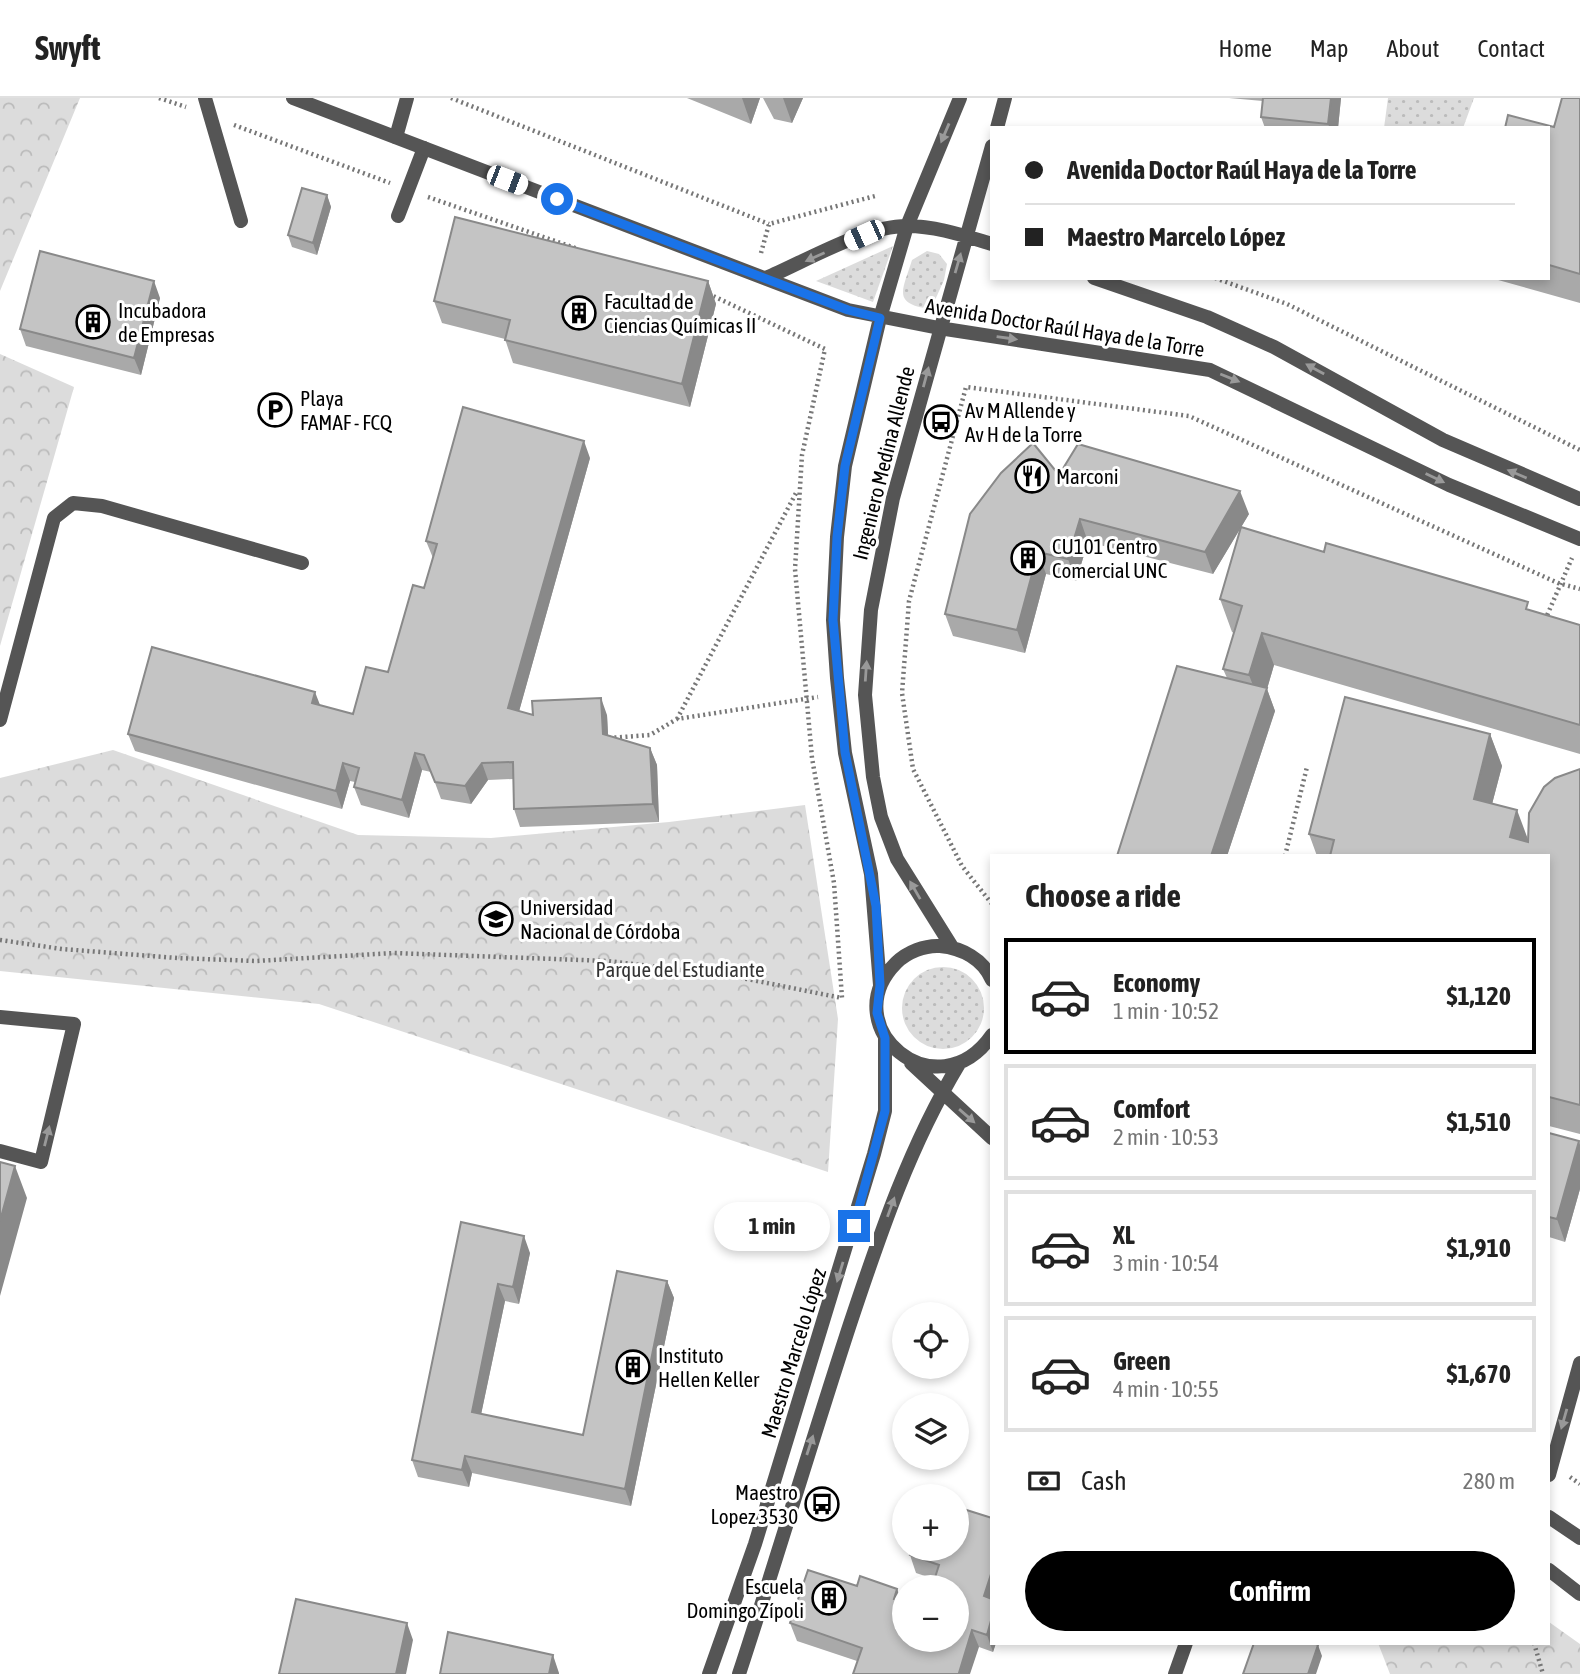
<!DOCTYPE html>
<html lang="en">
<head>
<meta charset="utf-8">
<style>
	:root { --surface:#fff; --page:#f6f6f6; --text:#222; --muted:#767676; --line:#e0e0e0; --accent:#000 }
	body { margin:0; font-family:"Asap Condensed",sans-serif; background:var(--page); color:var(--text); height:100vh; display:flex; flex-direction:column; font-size:26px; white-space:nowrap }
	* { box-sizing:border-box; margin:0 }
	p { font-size:23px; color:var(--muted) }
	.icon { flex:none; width:38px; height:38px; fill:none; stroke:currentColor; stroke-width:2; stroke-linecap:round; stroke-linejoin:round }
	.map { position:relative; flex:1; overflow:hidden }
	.sheet { position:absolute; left:990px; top:756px; width:560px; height:791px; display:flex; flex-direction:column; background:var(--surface); border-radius:0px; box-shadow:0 4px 10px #0003 }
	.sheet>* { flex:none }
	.banner { position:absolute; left:990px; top:28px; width:560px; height:154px; border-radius:0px; box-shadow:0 4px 10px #0003; display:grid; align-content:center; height:154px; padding:0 35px; background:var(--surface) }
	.tools { position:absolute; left:892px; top:1204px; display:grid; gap:14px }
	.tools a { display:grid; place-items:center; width:77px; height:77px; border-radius:50%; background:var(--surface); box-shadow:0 4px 10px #0003; font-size:35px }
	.end { position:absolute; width:32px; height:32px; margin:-16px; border:9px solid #1a73e8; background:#fff; box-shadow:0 0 0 4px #fff }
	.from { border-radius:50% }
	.bubble { position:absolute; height:49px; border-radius:24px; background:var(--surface); box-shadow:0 4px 10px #0003; font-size:23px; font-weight:700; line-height:49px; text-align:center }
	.car { position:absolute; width:21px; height:42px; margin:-21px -10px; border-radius:9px; box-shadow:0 0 5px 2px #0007; background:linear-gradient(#fff 24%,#345 0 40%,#fff 0 76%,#345 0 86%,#fff 0) }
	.banner b { display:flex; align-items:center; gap:24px; height:66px; font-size:26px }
	.banner b+b { border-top:2px solid var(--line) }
	.banner i { width:18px; height:18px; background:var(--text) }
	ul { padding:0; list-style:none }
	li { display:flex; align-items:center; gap:21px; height:116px; margin:0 14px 10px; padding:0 21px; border:4px solid var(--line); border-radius:0px }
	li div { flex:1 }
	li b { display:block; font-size:26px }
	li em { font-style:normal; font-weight:700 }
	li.current { border-color:var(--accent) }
	li>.icon { width:63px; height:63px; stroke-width:1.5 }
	h2 { padding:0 35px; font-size:32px; line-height:84px }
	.pay { display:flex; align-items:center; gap:18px; height:77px; padding:0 35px; font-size:26px }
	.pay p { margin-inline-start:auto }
	.cta { display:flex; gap:14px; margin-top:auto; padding:14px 35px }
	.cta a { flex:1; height:80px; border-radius:42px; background:var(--accent); color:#fff; font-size:28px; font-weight:700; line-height:80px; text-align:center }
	header { display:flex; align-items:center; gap:42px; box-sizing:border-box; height:98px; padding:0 35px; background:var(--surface); border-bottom:2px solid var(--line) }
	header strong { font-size:33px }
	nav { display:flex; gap:38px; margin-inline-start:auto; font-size:24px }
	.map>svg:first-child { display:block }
	.grass { fill:url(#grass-dots) }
	.forest { fill:url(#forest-crowns) }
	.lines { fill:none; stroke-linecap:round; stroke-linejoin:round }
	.path { stroke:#777; stroke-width:4.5; stroke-dasharray:2 3.5; stroke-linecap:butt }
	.lane { stroke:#555; stroke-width:14 }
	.street { stroke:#555; stroke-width:14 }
	.wall { fill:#a9a9a9 }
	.shaded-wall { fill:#898989 }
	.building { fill:#c4c4c4; stroke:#898989; stroke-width:2 }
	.oneway { fill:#999 }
	.route { stroke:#1a73e8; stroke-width:9 }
	.labels { text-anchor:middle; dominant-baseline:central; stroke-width:6; stroke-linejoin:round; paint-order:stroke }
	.poi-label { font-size:21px; fill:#000; stroke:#fff; text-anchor:start }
	.street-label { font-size:21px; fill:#000; stroke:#fff }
	.park-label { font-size:21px; fill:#333; stroke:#fff }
</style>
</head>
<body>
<header>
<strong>Swyft</strong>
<nav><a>Home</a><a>Map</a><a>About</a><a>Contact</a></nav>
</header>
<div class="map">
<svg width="1580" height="1576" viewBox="0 0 1580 1576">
	<defs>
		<pattern id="grass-dots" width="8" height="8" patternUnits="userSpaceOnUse" patternTransform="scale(1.75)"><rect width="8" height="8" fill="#dcdcdc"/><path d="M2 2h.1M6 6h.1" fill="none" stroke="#bbb" stroke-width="1.8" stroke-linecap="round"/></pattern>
		<pattern id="forest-crowns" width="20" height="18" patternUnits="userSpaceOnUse" patternTransform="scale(1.75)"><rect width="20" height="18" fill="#dcdcdc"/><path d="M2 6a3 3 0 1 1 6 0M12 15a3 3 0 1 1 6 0" fill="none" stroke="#bbb"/></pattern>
	</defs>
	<rect width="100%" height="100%" fill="#fff"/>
	<path class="grass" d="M1388,0h86l-11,30h-79z
		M893,148l-20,56 -57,-21z
		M927,153l12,3 8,10 -3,16 -13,29c-40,-5 -28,-19 -19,-49z
		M902 910a41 41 0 1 1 82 0a41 41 0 1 1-82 0Z"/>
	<path class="forest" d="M0,0h80l-80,193z
		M0,256l74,33 -74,259z
		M113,652l245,85 133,3 178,-16 136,-17 33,214 -10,153 -509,-168 -319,-33v-193z
		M1549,1524l31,22v30h-190l-12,-31h171z"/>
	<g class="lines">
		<path class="path" d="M159,0l27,9
			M451,0l318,126
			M234,27l156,58
			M428,99l150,52
			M761,155l8,-29 106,-28
			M1215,180l72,26 293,146
			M1545,522l27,-62
			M677,621l119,-226
			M609,640l41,-3 27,-16 141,-22
			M1285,758l22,-89
			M992,806l-30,-38 -49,-97 -11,-76 7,-92 57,-214 223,29 369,167 22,6
			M0,842l62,9 115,9 79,3 138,-8 214,8 124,15 110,22 -8,-115 -22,-125 -17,-189 7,-114 23,-106 -116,-55
			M1570,1379l10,7
			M1534,1545l9,31"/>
		<path class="lane" d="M205,0l36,123
			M396,39l11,-39
			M398,118l26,-68
			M0,622l54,-202 19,-15 29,3 200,57
			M0,919l74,7 -33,138 -41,-11"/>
		<path class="street" d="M293,0l555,212 91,18 271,42 239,115 131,54
			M997,30l8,-30
			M766,180c40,-17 98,-52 141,-52 29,0 58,10 85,18
			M1094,180l113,39 67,30 169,93 137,59
			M952,849l-55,-88 -16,-42 -8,-40 -8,-82 6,-85 22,-112 99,-352
			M992,882c-9,-21 -30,-32 -52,-34 -15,-1 -33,6 -44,17 -63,64 41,151 96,72
			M880,887l-9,-111 -26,-121 -8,-75 -4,-58 4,-83 8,-71 35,-148 27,-92 53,-128
			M911,965l81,75
			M1549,1377l31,-112
			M1549,1419l31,21
			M1549,1472l31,24
			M709,1576l46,-130 119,-390 11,-43v-73
			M739,1576c38,-116 73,-234 111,-350 30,-90 60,-179 109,-260
			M1175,1576l11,-31"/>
	</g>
	<path class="wall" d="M687,0h73l-9,26z
		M763,0h40l-11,25 -18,-4z
		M1229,0h112l-3,30h-73l-4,-11 2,-16z
		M1580,0v205l-89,-25h58v-150l5,-1z
		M327,97l4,12 -14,48 -25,-8 -4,-12z
		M708,183l8,23 -26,103 -177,-44 -8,-24 -63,-16 -8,-22z
		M160,200l-19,77 -115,-29 -6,-17z
		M590,360l-71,253 14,4h74l1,21 42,12 7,17 2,57 -139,5 -6,-18 -1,-30 -25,1 -17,24 -30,-5 -10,-27 -9,-2 -13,48 -48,-13 -7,-18 1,-5 -5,-1 -8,28 -207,-58 -7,-17 192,-29 33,9 35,-42 36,-84 9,-30 -7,-17z
		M1059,377l190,39 -36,60 -125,-32 -12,39 -30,-7 -21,79 -72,-17 -8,-22z
		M1220,501l311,12 49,14v129l-306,-89 -7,24 8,22 -48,145h-110l110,-178 -4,-9 11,-36 -2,-1z
		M1490,636l12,32 -10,38 36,37 52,-72v365l-31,-8v-270h-232l-8,-22z
		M1549,1035l30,8 1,4v44l-15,53 -16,-5z
		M461,1124l69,31 -11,51 -14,-3 -24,113 102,21 84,-154 7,17 -43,208 -159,-33 -3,14 -51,-10 -6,-17z
		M957,1451l35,94h4l-3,9 -14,-5 -122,14 -60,-20 -7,-18 67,-37 40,3 5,12 55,39 -23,-61 -18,-6 -6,-18z"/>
	<path class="shaded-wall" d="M742,0h18l-9,26z
		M783,0h20l-11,25z
		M1331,0h10l-3,30h-8l-2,-4z
		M327,97l4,12 -14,48 -4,-12z
		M154,183l6,17 -19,77 -7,-17z
		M708,183l8,23 -26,103 -8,-23z
		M584,343l6,17 -75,268 -7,-18z
		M1240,393l9,23 -36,60 -8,-22z
		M1080,421l8,23 -12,39 -8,-22z
		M1038,454l8,22 -21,79 -8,-23z
		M1262,535l12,32 -7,24 8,22 -48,145h-16l50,-150 -12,-31z
		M315,594l7,18 -10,-7z
		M601,600l6,17 2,37 -6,-18z
		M1490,636l12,32 -17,65 -11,-32z
		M650,650l7,17 2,57 -6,-18z
		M415,655l7,17 -13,48 -7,-18z
		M343,665l7,18 -8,28 -6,-18z
		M482,665l6,17 -17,24 -6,-18z
		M1517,712l12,32 -19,-5z
		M1579,1043l1,4v44l-15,53 -8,-23z
		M15,1068l12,32 -27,98v-75z
		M524,1138l6,17 -11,51 -6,-17z
		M667,1183l7,17 -43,208 -6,-17z
		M498,1186l7,17 -27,128 -6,-17z
		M465,1358l7,17 -3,14 -7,-17z
		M992,1473v36l-8,-11z
		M897,1491l6,17 -9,-7z
		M992,1519v26h4l-3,9 -6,-17z
		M407,1525l6,17 -7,34h-10z
		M972,1532l7,17 -9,27h-11z
		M1318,1547l4,11 -6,18h-8z
		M553,1557l6,18v1h-10z"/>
	<path class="building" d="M1263,0h68l-3,26 -67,-7z
		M1562,0h18v176l-31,-9v-137h-44l3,-13 46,12z
		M302,90l25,7 -14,48 -25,-8z
		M455,119l253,64 -26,103 -177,-44 5,-20 -76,-19z
		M40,153l114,30 -20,77 -114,-29z
		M463,309l121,34 -76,267 25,7 -1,-14 69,-3 2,36 47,14 3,56 -139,5 -1,-47 -31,1 -17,23 -30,-4 -11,-27 -9,-2 -13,47 -48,-13 5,-19 -16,-5 -7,28 -208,-57 24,-87 163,45 -3,11 41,11 13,-47 22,5 25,-87 11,3 13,-44 -11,-3z
		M1033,345l26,32 19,-31 162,47 -35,61 -125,-33 -12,40 -30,-7 -21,78 -72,-16 25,-100 31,-41z
		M1241,429l83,25 2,-9 202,59 -2,7 54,16v100l-318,-92 -13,42 -26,-6 19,-63 -22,-7z
		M1177,568l90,22 -56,168h-94z
		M1345,599l145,37 -16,65 43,11 -7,27 18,5 1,-29 15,-26 11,-9 25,-9v336l-31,-8v-241h-219l4,-16 -25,-6z
		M1549,1035l30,8 -22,78 -8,-2z
		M0,1064l15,4 -15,55z
		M461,1124l63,14 -11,51 -15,-3 -26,128 111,23 34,-164 50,10 -42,208 -160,-33 -3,14 -50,-10z
		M957,1409l35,11v53l-8,25 8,3v18l-5,18 -15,-5 -13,43 1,1h-107l9,-26 -72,-25 18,-53 49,16 3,-10 37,13 -3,10 11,3v38h52v-53h-25l7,-22 -29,-10 2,-6h45z
		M296,1501l111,24 -11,51h-117z
		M448,1534l105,23 -4,19h-109z
		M1254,1545h60l4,2 -10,29h-65z"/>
	<defs><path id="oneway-solid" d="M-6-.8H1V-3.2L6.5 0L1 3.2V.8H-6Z" transform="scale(1.75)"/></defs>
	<g class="oneway">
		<use href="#oneway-solid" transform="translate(945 35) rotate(113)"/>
		<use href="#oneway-solid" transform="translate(815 159) rotate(156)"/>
		<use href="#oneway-solid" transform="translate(958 165) rotate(-74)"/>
		<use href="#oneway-solid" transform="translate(1007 240) rotate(8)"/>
		<use href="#oneway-solid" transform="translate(1315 271) rotate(-151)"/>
		<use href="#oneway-solid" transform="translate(926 279) rotate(-75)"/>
		<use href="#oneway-solid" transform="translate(1230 280) rotate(22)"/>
		<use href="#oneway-solid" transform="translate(1517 376) rotate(-157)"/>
		<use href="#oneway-solid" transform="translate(1435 380) rotate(26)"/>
		<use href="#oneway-solid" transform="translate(866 573) rotate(-86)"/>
		<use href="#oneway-solid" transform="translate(915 792) rotate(-120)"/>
		<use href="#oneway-solid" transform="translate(967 1018) rotate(41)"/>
		<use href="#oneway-solid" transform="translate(47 1038) rotate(-76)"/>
		<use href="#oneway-solid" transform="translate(891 1109) rotate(-70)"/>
		<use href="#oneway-solid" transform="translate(840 1174) rotate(107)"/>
		<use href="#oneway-solid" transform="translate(1564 1321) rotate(106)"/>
		<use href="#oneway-solid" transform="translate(810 1347) rotate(-72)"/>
	</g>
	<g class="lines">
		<path class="route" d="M557,101l291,111 32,8 -35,148 -8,71 -4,83 12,132 31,154 4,79 -3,28 8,25v73l-31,115"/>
	</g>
	<defs>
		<symbol id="building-ring" viewBox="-11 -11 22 22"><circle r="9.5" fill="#fff" stroke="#000" stroke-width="1.5"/><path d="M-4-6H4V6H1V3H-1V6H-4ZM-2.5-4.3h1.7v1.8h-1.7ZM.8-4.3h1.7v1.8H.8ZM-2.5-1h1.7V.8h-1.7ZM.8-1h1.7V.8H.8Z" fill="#000"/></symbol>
		<symbol id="parking-ring" viewBox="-11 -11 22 22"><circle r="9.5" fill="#fff" stroke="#000" stroke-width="1.5"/><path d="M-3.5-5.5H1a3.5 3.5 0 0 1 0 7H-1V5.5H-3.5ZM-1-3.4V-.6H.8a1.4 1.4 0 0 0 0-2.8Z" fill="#000"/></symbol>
		<symbol id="bus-ring" viewBox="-11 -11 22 22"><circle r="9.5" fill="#fff" stroke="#000" stroke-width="1.5"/><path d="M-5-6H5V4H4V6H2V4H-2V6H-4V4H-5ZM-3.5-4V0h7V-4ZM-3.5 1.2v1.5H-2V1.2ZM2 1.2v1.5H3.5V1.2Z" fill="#000"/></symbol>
		<symbol id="restaurant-ring" viewBox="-11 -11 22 22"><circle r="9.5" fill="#fff" stroke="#000" stroke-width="1.5"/><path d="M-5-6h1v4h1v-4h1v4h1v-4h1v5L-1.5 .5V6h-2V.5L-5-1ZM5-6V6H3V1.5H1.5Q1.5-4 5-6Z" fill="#000"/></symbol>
		<symbol id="university-ring" viewBox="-11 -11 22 22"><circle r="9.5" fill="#fff" stroke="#000" stroke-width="1.5"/><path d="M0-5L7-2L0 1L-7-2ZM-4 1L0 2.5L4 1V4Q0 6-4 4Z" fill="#000"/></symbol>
	</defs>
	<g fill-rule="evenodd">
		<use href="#building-ring" x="560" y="196" width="38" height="38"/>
		<use href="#building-ring" x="74" y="205" width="38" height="38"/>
		<use href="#parking-ring" x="256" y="293" width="38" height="38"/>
		<use href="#bus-ring" x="922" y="305" width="38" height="38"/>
		<use href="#restaurant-ring" x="1013" y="359" width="38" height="38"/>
		<use href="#building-ring" x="1009" y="441" width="38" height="38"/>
		<use href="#university-ring" x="477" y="802" width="38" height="38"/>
		<use href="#building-ring" x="614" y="1250" width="38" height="38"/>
		<use href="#bus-ring" x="803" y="1387" width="38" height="38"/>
		<use href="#building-ring" x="810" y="1481" width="38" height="38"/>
	</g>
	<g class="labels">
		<g class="poi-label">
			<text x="604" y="203">Facultad de<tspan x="604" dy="24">Ciencias Químicas II</tspan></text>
			<text x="118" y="212">Incubadora<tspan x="118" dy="24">de Empresas</tspan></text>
			<text x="300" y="300">Playa<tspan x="300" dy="24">FAMAF - FCQ</tspan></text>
			<text x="965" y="312">Av M Allende y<tspan x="965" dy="24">Av H de la Torre</tspan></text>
			<text x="1056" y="378">Marconi</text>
			<text x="1052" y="448">CU101 Centro<tspan x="1052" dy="24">Comercial UNC</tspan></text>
			<text x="520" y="809">Universidad<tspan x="520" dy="24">Nacional de Córdoba</tspan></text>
			<text x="658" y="1257">Instituto<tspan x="658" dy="24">Hellen Keller</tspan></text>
			<text x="798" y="1394" text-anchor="end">Maestro<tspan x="798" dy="24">Lopez 3530</tspan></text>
			<text x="804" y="1488" text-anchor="end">Escuela<tspan x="804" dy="24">Domingo Zípoli</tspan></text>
		</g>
		<g class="street-label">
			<text transform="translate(1065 229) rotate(9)">Avenida Doctor Raúl Haya de la Torre</text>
			<text transform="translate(883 365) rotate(-76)">Ingeniero Medina Allende</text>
			<text transform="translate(793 1255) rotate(-73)">Maestro Marcelo López</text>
		</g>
		<g class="park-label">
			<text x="680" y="871">Parque del Estudiante</text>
		</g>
	</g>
</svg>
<div class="tools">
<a><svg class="icon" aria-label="locate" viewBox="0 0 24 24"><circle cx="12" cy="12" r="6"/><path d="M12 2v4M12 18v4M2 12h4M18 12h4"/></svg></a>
<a><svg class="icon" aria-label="layers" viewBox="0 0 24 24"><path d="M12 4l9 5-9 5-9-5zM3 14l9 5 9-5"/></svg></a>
<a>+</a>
<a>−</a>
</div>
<i class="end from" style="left:557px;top:101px"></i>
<i class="end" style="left:854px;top:1128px"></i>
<div class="bubble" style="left:714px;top:1104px;width:116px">1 min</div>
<i class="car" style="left:507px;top:82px;rotate:111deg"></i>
<i class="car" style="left:864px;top:137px;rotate:246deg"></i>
<div class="banner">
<b><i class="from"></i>Avenida Doctor Raúl Haya de la Torre</b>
<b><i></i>Maestro Marcelo López</b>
</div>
<section class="sheet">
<h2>Choose a ride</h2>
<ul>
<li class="current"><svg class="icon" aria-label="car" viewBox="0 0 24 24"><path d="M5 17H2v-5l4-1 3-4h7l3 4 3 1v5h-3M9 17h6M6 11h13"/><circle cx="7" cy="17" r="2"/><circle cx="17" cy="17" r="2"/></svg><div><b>Economy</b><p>1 min · 10:52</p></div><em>$1,120</em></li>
<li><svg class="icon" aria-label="car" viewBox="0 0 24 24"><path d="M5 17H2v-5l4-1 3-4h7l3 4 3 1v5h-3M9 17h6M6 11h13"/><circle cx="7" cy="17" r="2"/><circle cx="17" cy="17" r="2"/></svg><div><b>Comfort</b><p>2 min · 10:53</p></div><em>$1,510</em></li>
<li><svg class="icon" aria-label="car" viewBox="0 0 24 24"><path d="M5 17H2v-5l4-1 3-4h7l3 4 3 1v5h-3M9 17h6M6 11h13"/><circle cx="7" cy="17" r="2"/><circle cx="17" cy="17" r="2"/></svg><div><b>XL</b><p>3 min · 10:54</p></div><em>$1,910</em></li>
<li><svg class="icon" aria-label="car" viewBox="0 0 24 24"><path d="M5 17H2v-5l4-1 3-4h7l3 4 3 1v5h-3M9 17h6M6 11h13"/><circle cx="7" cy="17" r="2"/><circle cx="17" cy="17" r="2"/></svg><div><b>Green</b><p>4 min · 10:55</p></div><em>$1,670</em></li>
</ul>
<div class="pay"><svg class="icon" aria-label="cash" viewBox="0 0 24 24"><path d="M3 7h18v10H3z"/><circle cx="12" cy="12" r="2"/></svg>Cash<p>280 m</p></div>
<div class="cta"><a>Confirm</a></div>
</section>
</div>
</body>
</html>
